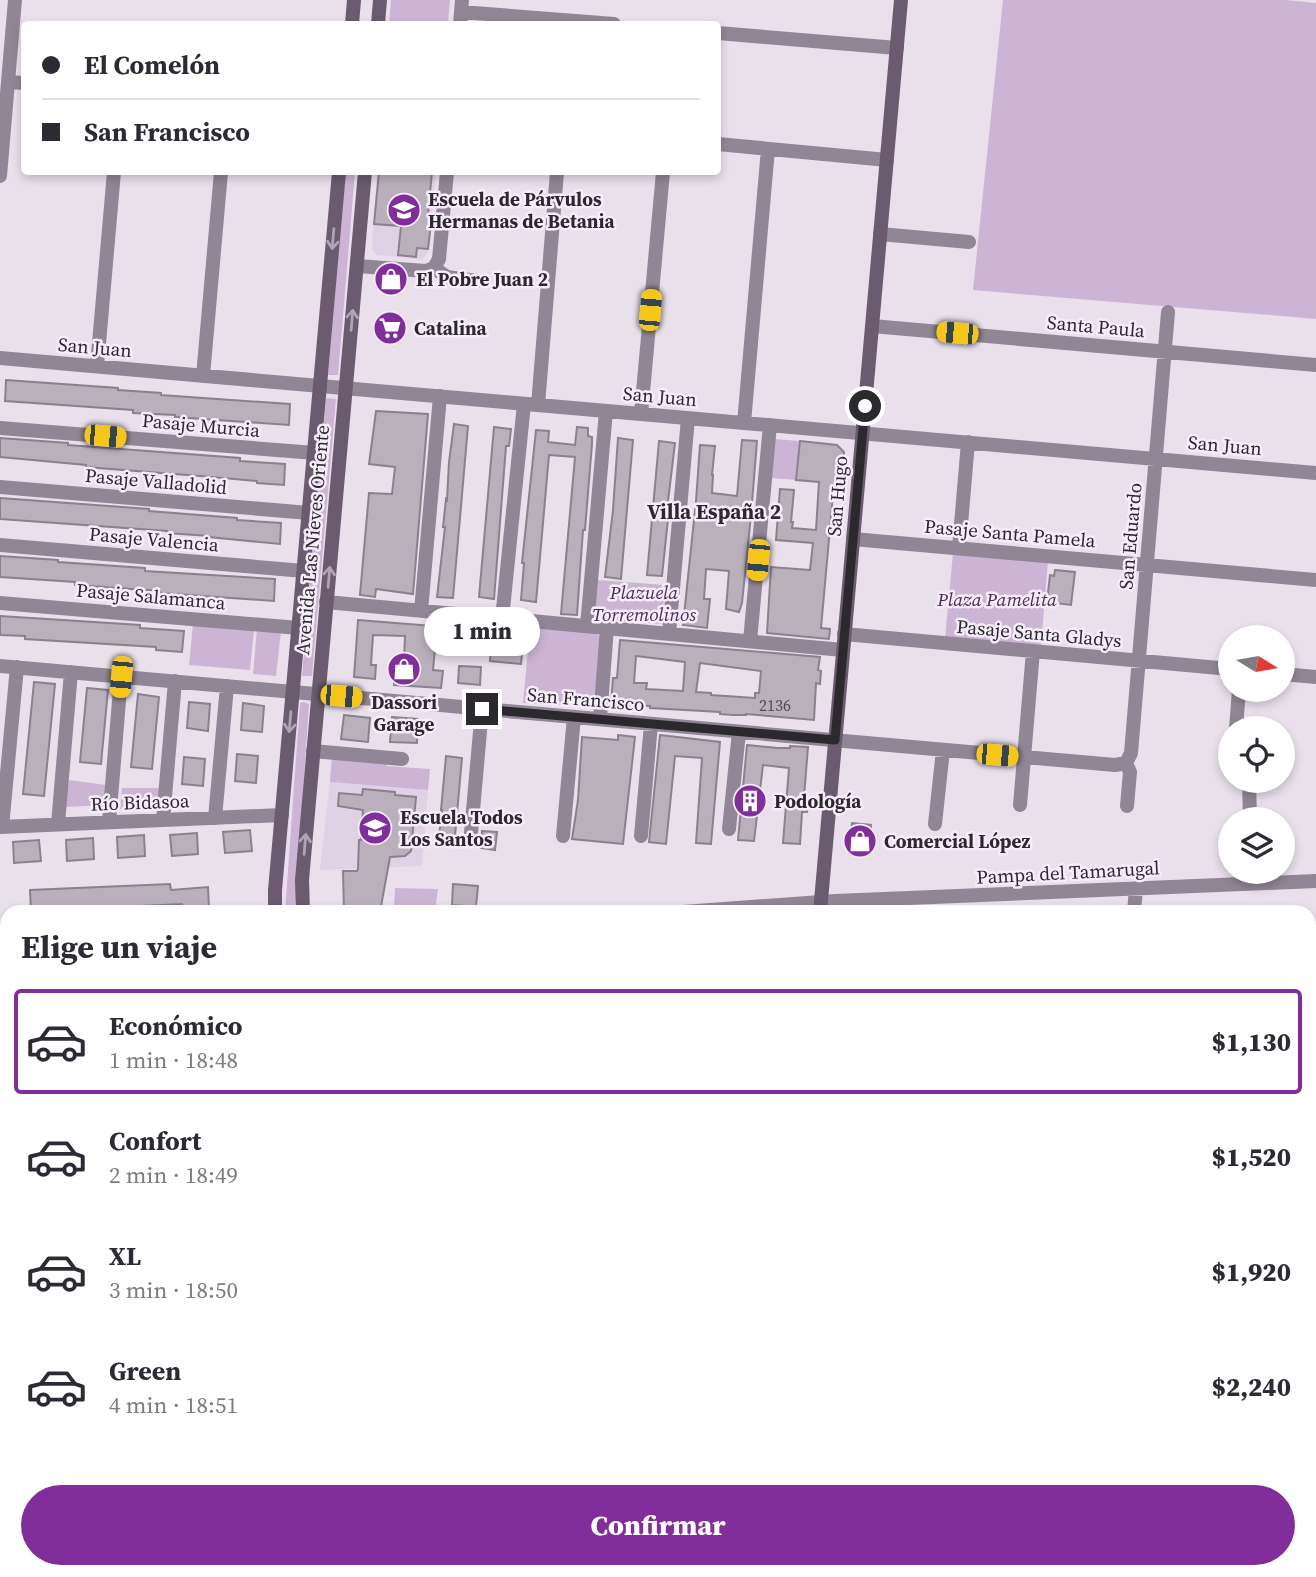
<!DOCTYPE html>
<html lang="es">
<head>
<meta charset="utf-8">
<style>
	:root { --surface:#fff; --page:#f7f7f7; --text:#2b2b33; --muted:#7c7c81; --line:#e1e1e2; --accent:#812e9c }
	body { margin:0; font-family:"Source Serif 4",serif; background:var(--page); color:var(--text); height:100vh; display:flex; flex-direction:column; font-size:26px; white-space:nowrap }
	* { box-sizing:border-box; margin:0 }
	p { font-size:23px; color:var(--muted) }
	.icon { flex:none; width:38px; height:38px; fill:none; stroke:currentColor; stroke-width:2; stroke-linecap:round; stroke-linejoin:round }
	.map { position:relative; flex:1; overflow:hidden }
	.details { position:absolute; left:0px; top:905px; width:1316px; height:674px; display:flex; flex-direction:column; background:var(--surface); border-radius:21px 21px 0 0; box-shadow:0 4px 10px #0003 }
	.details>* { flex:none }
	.banner { position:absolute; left:21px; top:21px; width:700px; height:154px; border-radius:7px; box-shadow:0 4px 10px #0003; display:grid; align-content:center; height:154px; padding:0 21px; background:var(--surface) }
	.needle { width:46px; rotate:101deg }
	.tools { position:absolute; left:1218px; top:625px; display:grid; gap:14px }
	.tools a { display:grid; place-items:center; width:77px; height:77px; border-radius:50%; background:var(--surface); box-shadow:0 4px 10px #0003; font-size:35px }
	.end { position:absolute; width:32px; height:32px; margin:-16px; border:9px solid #2c292e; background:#fff; box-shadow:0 0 0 4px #fff }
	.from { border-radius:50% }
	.bubble { position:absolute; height:49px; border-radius:24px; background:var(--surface); box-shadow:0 4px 10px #0003; font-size:23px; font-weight:800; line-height:49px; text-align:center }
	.car { position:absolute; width:21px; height:42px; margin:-21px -10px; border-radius:9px; box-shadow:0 0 5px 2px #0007; background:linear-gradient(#f5c518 24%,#345 0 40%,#f5c518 0 76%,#345 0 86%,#f5c518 0) }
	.banner b { display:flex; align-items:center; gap:24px; height:66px; font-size:26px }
	.banner b+b { border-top:2px solid var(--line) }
	.banner i { width:18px; height:18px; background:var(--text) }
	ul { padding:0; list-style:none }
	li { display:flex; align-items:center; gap:21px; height:105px; margin:0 14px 10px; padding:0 7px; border:4px solid transparent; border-radius:7px }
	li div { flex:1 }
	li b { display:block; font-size:26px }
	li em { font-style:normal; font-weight:800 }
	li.current { border-color:var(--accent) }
	li>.icon { width:63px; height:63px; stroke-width:1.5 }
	h2 { padding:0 21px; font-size:32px; line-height:84px }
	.action { display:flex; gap:14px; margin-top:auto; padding:14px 21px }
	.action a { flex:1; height:80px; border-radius:42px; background:var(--accent); color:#fff; font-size:28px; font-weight:800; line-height:80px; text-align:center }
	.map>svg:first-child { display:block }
	.built { fill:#e0d2e5 }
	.green { fill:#ccb5d4 }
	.building { fill:#b9b0bc; stroke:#89818c; stroke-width:2; fill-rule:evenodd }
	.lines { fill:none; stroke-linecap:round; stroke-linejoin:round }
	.street { stroke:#918695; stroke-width:14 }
	.secondary { stroke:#6a5b6f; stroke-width:14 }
	.oneway { stroke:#b0a4b4 }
	.route { stroke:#2c292e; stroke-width:9 }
	.labels { text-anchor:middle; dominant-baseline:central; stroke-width:5; stroke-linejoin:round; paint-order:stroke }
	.number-label { font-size:16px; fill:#4f4b52 }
	.poi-label { font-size:19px; font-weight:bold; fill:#2c292e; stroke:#f6edfa; text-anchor:start }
	.street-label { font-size:19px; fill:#2c292e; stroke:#f6edfa }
	.park-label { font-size:19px; font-style:italic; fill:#4d2c59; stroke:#f6edfa }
	.neighbourhood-label { font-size:21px; font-weight:bold; fill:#2c292e; stroke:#f6edfa }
</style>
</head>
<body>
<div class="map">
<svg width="1316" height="1577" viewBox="0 0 1316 1577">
	<rect width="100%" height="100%" fill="#e9e0ec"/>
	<path class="built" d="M377,172h59l-7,78 -7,10 -46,-5 -4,-7z
		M330,782l98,8 -6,76 -102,4z
		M1309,1337h7v72h-7z"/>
	<path class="green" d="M391,0h59l-2,24h-59z
		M1003,0h283l30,3v316l-343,-29z
		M345,172h10l-17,203h-10z
		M326,398l10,1 -24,277h-10z
		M774,439l26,2 -4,39 -25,-2z
		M953,553l95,8 -7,84 -96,-6z
		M597,580l68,5 -3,39 -69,-5z
		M193,624l61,6 -4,40 -61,-5z
		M530,628l65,5 6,4 -5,70 -73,-4z
		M257,629l24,2 -5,45 -23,-2z
		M304,702l5,2 -14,208h-10l15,-209z
		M332,755l55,5v6l43,3 -2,21 -98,-8z
		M69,780l37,5 -1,20 -40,2z
		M122,788h38l-1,19 -39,2z
		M395,888l43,1 -3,23h-44l3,-6z
		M0,1260l7,2v74l-7,-1z"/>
	<path class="building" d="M379,172h53l-4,42 4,1 -4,34 -11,-1 -1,9 -18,-2 3,-29 -27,-2z
		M6,380l112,8v2l43,3v2l129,9 -1,21 -114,-8v-2l-42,-2v-3l-128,-9z
		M376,411l52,3 -15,180 -37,-5 -1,8 -15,-2 9,-102 23,1 3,-27 -26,-3z
		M454,424l14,2 -15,172 -16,-1 8,-70h-2l3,-28 1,1 2,-38z
		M494,427l17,2 -2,17h-3l-12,153 -15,-2z
		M577,427l11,1v8l4,1v7l-7,86h-2l-6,85 -16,-1 14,-157 -26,-2 -13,147 -15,-2 3,-37h-2l14,-133 13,1 -1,11 27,3z
		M0,438l68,5v2l172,13v3l45,3 -1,21 -27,-2v-2l-45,-4 -126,-10v-2l-86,-8z
		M618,438l15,2 -12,139 -16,-2 8,-67z
		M742,440l15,1 -6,74 -9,88 -3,9 -13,-3 3,-38 -23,-2 -2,30h6l-3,29 -24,-3 13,-124 4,-56 15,1 -3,29h1l-1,18 25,3z
		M659,441l16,2 -9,75 2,1 -6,57 -15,-1z
		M800,441l37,4 7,7 -3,32h-7l-13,144 9,1 -1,10 -62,-6 4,-66 39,3 3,-27 -37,-3 4,-51 14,1 -3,32h2l-1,6 24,2 3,-48 -23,-2z
		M0,498l149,11v2l88,7v2l44,3 -1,21 -71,-7v-1l-42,-3v-2l-167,-12z
		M0,556l58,4v2l87,6v3l130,8 -1,22 -114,-8v-2l-85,-6v-3l-75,-5z
		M1055,570l20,2 -4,33 -24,-3 3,-27 4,1z
		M0,616l140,9v3l44,3 -2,21 -26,-2v-3l-131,-8v-3l-25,-1z
		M358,620l100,8v-3h2l18,1 -1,3 47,4 -3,31 -31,-3 1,-16 -55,-6 -3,31 10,1 -2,17 -47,-3 1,-19h3l1,-6h5l1,-24 -32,-1 -2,30h5l-1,14 -21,-2z
		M620,640l200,17 -2,13 3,1 -1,13 -4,-1 -2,37 -68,-6v1h-13l-13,-1v-2l-70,-4v-2l-39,-2 2,-26h4zM636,656l49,6 -2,29 -37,-2 1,-6h-13zM700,663l61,8 -2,22h-4v5l-44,-3v-2l-15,-1z
		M459,666l22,1 -1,18 -22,-2z
		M34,682l21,2 -11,112 -21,-2z
		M87,688l21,2 -7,74 -21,-2z
		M138,694l21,3 -7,72 -21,-2z
		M189,702l21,2 -2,27 -21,-3z
		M243,703l21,3 -2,26 -21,-2z
		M344,715l26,3 -2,24 -27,-3z
		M392,717l26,2 -1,24 -27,-1z
		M618,735l17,2 -12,107 -51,-5 6,-39 4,-63 36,3z
		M660,735l60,7 -9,102 -15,-1 6,-85 -27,-2 -9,88 -17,-2z
		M747,745l31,3h12v-2l18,1 -4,50 5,1 -2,14h-5l-2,32 -17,-1 6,-75 -26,-3 -9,76 -16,-1z
		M237,754l21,2 -2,27 -21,-2z
		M446,756l16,2 -8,89 -16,-2 4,-35h-1z
		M184,757l21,2 -2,27 -21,-2z
		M363,789l32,3v3l21,2 -5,54 -6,5 -15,1 -10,55h-36l-1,-41h14l1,-2 1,-29h2l2,-30 -25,-4 1,-13 23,2z
		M852,823l19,2 -2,23 -19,-2z
		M250,830l2,21 -27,2 -2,-21z
		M482,831l15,1 -2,18 -14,-2z
		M197,833l1,21 -26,2 -2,-21z
		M144,835l1,21 -27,2 -1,-21z
		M93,838l1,21 -27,2 -1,-21z
		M39,840l2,21 -27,2 -1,-21z
		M170,884l1,6 37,-3 1,21 -26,2 -1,-6 -151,7 -1,-21z
		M453,884l25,2 -2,21 -24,-2z"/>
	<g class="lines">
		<path class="street" d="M461,12l153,12
			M460,24l2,-24
			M718,33l179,15
			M8,82l16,1
			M718,144l169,16
			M0,176l15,-176
			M880,234l89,8
			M357,266l69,5 8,-3 5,-9 8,-87
			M434,268l13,9 30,4
			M872,326l444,39
			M0,358l1316,115
			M97,366l17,-194
			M203,376l18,-204
			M538,405l19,-233
			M641,414l22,-242
			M744,423l24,-274
			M0,428l315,25
			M0,487l309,26
			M853,539l463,41
			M0,545l304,26
			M959,548l9,-106
			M326,602l517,48
			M0,603l299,25
			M421,611l19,-215
			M502,619l22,-215
			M587,626l19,-215
			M669,634l19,-216
			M844,634l386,35
			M750,641l20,-216
			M0,666l1115,99 11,-2
			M1283,674l33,3
			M600,719l7,-91
			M1236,728l3,-38
			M313,751l89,8
			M1126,763l5,-10 37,-441
			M1126,763l4,9 -3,34
			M1249,780l1,39
			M1020,805l13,-154
			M215,818l12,-132
			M163,820l12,-139
			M109,822l12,-145
			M58,824l13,-152
			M935,824l8,-74
			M0,827l282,-12
			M2,827l15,-160
			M729,829l10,-97
			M471,833l11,-124
			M563,836l11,-119
			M641,836l10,-112
			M683,912l152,-11 481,-20
			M1134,912l2,-24
			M0,931h7
			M1309,971l7,-1
			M0,1015l7,-72
			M1309,1053h7
			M0,1112h7
			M0,1132l7,3
			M1309,1136h7
			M1309,1220h7
			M0,1341l7,1
			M1309,1421l7,-1
			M0,1429h7
			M1309,1506h7
			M0,1519l7,1
			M323,1576l120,-4
			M187,1577l1,-5
			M554,1577v-5
			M980,1577l1,-5
			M1077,1577v-5"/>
		<path class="secondary" d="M352,24l2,-24
			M378,24l2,-24
			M275,912v-22l64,-718
			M303,912l-1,-32 63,-708
			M820,912l81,-912
			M0,1246l7,3
			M1309,1321h7
			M298,1577v-5
			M323,1577v-5
			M764,1577v-5"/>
	</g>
	<defs><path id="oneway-shaft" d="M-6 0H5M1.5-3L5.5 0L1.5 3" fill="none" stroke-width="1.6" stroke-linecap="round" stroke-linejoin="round" transform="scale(1.75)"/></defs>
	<g class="oneway">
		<use href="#oneway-shaft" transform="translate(333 239) rotate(95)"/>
		<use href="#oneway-shaft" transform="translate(352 320) rotate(-85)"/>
		<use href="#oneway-shaft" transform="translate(329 577) rotate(-85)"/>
		<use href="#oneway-shaft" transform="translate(290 722) rotate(95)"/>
		<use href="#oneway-shaft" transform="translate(305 844) rotate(-85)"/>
	</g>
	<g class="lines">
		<path class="route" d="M482,709l353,31 30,-334"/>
	</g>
	<defs>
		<symbol id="school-disc" viewBox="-11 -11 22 22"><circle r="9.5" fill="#812e9c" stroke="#f6edfa"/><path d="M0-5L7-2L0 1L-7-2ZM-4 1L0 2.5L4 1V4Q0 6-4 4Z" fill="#fff"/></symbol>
		<symbol id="shop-disc" viewBox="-11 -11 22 22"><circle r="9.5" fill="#812e9c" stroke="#f6edfa"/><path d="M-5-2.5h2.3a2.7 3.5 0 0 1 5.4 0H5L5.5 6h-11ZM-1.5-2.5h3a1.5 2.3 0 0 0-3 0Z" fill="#fff"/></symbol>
		<symbol id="supermarket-disc" viewBox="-11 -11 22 22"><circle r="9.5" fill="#812e9c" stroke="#f6edfa"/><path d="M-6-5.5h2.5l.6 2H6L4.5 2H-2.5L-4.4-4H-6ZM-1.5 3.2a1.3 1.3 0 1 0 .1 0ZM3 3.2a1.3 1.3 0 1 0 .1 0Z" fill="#fff"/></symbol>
		<symbol id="building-disc" viewBox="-11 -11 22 22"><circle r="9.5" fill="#812e9c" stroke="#f6edfa"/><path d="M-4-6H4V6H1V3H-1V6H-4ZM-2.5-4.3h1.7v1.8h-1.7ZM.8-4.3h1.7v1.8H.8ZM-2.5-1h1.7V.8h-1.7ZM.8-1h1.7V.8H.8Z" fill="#fff"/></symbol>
	</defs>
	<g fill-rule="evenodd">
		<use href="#school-disc" x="385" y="191" width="38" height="38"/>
		<use href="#shop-disc" x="372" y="260" width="38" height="38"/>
		<use href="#supermarket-disc" x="371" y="309" width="38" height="38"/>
		<use href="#shop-disc" x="385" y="650" width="38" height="38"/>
		<use href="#building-disc" x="731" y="782" width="38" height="38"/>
		<use href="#school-disc" x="356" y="809" width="38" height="38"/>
		<use href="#shop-disc" x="841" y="822" width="38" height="38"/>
	</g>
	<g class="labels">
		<g class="number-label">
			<text x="775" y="705">2136</text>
		</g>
		<g class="poi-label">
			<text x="428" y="199">Escuela de Párvulos<tspan x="428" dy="22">Hermanas de Betania</tspan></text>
			<text x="416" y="279">El Pobre Juan 2</text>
			<text x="414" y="328">Catalina</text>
			<text x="404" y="702" text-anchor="middle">Dassori<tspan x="404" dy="22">Garage</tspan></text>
			<text x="774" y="801">Podología</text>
			<text x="400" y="817">Escuela Todos<tspan x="400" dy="22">Los Santos</tspan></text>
			<text x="884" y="841">Comercial López</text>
		</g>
		<g class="street-label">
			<text transform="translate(1096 326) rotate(5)">Santa Paula</text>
			<text transform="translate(95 347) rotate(5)">San Juan</text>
			<text transform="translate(660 396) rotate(5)">San Juan</text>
			<text transform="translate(201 425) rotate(5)">Pasaje Murcia</text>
			<text transform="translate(1225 445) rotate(5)">San Juan</text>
			<text transform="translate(156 481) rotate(5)">Pasaje Valladolid</text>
			<text transform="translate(837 496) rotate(-85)">San Hugo</text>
			<text transform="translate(1010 533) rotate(5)">Pasaje Santa Pamela</text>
			<text transform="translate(1130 536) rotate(-85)">San Eduardo</text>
			<text transform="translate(154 539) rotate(5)">Pasaje Valencia</text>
			<text transform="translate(312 540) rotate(-85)">Avenida Las Nieves Oriente</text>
			<text transform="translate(151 596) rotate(5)">Pasaje Salamanca</text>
			<text transform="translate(1039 633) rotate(5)">Pasaje Santa Gladys</text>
			<text transform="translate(586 699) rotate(5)">San Francisco</text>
			<text transform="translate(140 802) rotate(-2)">Río Bidasoa</text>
			<text transform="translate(1068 872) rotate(-3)">Pampa del Tamarugal</text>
		</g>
		<g class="park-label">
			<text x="644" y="592">Plazuela<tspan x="644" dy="22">Torremolinos</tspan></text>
			<text x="997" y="599">Plaza Pamelita</text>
		</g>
		<g class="neighbourhood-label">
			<text x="714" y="511">Villa España 2</text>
		</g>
	</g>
</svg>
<div class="tools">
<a><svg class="needle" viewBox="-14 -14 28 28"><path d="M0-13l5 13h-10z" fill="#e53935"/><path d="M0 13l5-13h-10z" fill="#7c7c81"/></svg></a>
<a><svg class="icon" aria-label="locate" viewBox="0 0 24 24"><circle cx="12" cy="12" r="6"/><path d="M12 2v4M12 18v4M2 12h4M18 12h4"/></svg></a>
<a><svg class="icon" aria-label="layers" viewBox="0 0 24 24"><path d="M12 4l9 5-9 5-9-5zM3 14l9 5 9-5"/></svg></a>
</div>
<i class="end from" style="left:865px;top:406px"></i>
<i class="end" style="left:482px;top:709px"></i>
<div class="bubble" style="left:424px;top:607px;width:116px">1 min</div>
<i class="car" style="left:650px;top:310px;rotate:5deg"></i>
<i class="car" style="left:957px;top:333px;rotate:275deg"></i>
<i class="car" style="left:105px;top:436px;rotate:95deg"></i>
<i class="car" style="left:758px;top:560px;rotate:185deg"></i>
<i class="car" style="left:121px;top:677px;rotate:185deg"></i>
<i class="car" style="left:341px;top:696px;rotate:95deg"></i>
<i class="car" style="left:997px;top:755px;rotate:95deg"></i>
<div class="banner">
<b><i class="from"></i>El Comelón</b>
<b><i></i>San Francisco</b>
</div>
<section class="details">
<h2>Elige un viaje</h2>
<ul>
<li class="current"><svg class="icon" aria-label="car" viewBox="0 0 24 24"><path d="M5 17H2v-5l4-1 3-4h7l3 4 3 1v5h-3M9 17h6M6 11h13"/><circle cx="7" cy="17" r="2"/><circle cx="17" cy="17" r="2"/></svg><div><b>Económico</b><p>1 min · 18:48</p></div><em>$1,130</em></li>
<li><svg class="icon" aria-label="car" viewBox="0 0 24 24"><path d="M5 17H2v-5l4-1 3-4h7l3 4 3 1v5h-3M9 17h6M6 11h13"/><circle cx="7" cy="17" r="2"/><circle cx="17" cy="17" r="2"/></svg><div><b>Confort</b><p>2 min · 18:49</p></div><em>$1,520</em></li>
<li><svg class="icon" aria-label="car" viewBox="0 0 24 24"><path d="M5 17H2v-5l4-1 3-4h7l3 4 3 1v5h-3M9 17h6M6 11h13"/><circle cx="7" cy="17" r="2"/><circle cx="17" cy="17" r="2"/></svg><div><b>XL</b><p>3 min · 18:50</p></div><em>$1,920</em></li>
<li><svg class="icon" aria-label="car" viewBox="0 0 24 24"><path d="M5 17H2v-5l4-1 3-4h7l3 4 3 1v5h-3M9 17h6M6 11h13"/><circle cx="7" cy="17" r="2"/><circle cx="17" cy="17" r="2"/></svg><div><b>Green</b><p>4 min · 18:51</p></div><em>$2,240</em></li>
</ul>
<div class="action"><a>Confirmar</a></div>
</section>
</div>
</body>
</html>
